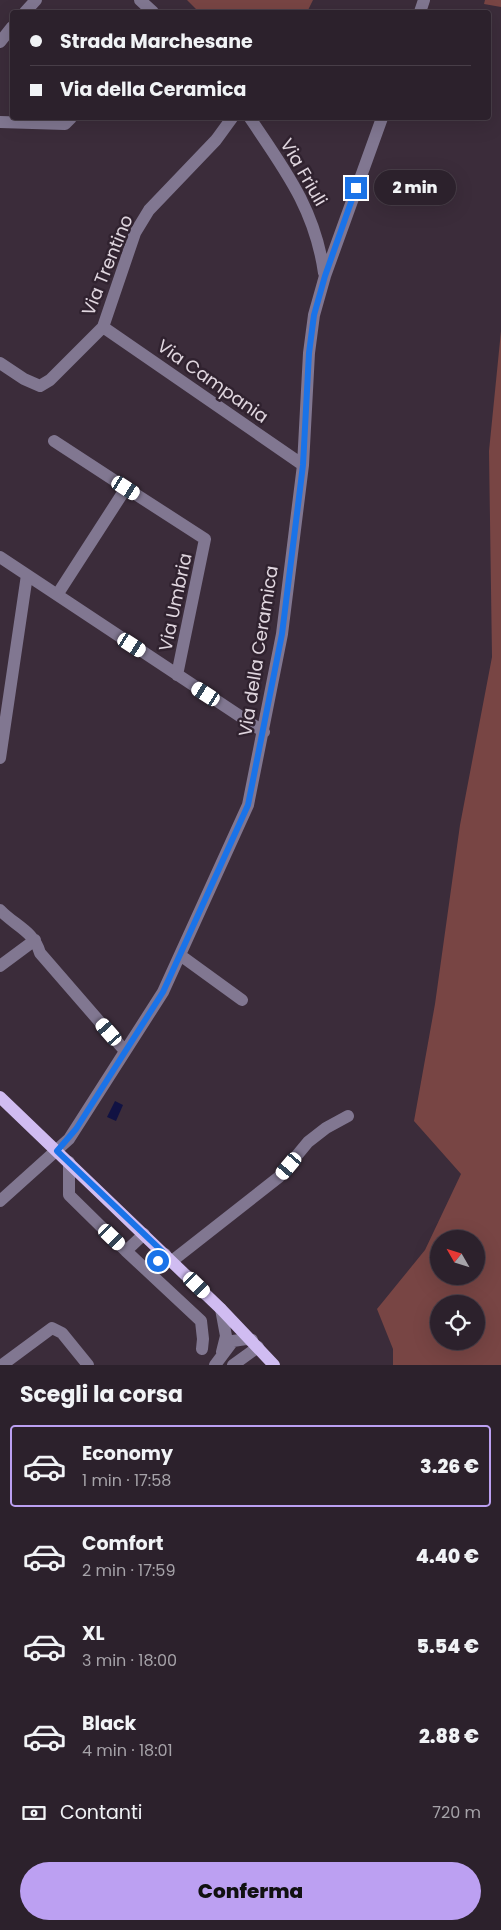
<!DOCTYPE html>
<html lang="it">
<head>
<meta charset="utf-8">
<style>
	:root { --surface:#2c212c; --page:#342934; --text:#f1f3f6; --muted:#a6a3a9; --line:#483e48; --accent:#bca0f2 }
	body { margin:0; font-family:Poppins,sans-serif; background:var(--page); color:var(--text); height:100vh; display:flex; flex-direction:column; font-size:19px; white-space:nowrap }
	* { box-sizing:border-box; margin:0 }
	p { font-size:16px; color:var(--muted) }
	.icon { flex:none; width:28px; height:28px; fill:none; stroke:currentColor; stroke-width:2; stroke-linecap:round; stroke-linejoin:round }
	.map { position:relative; height:1365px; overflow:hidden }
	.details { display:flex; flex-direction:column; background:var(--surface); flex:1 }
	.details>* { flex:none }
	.guide { position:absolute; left:10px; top:10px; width:481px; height:110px; border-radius:5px; box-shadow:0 5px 20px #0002,0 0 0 1px var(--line); display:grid; align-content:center; height:110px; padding:0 20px; background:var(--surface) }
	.needle { width:32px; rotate:309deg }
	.fabs { position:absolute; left:430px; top:1230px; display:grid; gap:10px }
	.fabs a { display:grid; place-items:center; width:55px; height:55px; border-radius:50%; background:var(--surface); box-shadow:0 5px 20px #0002,0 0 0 1px var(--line); font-size:25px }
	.end { position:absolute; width:22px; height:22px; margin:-11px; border:6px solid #1a73e8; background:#fff; box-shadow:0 0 0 2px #fff }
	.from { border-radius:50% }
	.bubble { position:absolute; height:35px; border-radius:18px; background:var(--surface); box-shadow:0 5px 20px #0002,0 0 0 1px var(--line); font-size:16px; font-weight:800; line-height:35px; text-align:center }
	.car { position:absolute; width:15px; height:30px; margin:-15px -8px; border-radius:6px; box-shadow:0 0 4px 1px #0007; background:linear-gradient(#fff 24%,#345 0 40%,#fff 0 76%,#345 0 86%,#fff 0) }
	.guide b { display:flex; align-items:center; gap:18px; height:48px; font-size:19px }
	.guide b+b { border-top:1px solid var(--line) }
	.guide i { width:12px; height:12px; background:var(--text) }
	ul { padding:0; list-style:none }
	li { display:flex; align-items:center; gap:15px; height:82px; margin:0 10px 8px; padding:0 10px; border:2px solid transparent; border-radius:5px }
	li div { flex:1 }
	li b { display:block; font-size:19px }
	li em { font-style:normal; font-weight:800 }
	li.on { border-color:var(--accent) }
	li>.icon { width:45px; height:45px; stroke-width:1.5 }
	h2 { padding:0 20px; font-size:22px; line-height:60px }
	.pay { display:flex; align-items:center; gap:12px; height:55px; padding:0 20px; font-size:19px }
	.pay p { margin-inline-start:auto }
	.button { display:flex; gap:10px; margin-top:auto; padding:10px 20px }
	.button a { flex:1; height:58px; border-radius:30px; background:var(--accent); color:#111; font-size:20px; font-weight:800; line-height:58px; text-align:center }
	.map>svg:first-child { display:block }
	.green { fill:#784544; fill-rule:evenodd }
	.water { fill:#111243 }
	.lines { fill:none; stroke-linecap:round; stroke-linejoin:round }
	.minor { stroke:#817791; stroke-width:12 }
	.major { stroke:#d0bcf1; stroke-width:12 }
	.route { stroke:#1a73e8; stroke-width:6 }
	.labels { text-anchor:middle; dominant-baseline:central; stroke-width:5; stroke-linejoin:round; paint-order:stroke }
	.street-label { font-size:18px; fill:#e0d6df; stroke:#30222f }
</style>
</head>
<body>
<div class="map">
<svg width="501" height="1365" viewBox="0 0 501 1365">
	<rect width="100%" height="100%" fill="#3b2c3a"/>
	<path class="green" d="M187,0h126l-6,12h-108z
		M485,0h16v7l-17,-3z
		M501,331v1034h-108v-16l-16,-40 48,-59 36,-76 -47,-53 21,-117 25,-179 32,-168 -3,-206zM439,1239h37v37h-37zM439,1304h37v37h-37z"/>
	<path class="water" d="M115,1101l8,4 -7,16 -9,-4z"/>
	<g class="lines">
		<path class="minor" d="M140,0l13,12
			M25,12l11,-12
			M420,12l4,-12
			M0,42l12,-15
			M250,118c35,52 65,91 74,155
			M0,122l65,2 6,-6
			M103,327l200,138
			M0,363l24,16 16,7 10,-6 53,-53 32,-94 14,-23 67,-70 16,-22
			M54,441l72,47 -69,107
			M126,488l79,51 -28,136
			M0,557l264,175
			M0,758l27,-183
			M0,910c14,15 34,21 40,43l85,98
			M180,955l62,45
			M0,966l35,-26
			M69,1162v33l57,56 18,-17
			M0,1201l69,-62 94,-147 85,-187 34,-171 21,-169 6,-112 5,-38 11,-39 57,-158
			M126,1251l75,70 2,18 -1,10
			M172,1261l107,-84 29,-35 18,-14 22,-12
			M149,1270l16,-16
			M221,1309l5,27 -4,16
			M2,1365l50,-37 10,5 26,32
			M215,1365l18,-24 13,-2 6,1
			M233,1365l25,-18"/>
		<path class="major" d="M0,1097l221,212 53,56"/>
	</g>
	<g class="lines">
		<path class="route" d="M158,1261l7,-7 -108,-103 19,-22 87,-137 85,-187 34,-171 21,-169 6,-112 5,-38 11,-39 31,-88"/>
	</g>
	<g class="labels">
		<g class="street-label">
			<text transform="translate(304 172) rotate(60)">Via Friuli</text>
			<text transform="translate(107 265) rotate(-68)">Via Trentino</text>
			<text transform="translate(213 381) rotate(35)">Via Campania</text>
			<text transform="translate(175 602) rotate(-78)">Via Umbria</text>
			<text transform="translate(258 651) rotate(-81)">Via della Ceramica</text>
		</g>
	</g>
</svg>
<div class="fabs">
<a><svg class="needle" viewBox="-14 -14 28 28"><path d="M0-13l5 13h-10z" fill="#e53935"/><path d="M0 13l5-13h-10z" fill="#a6a3a9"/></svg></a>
<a><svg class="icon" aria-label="locate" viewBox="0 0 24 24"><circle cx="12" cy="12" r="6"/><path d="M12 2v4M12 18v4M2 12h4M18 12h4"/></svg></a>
</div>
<i class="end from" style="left:158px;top:1261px"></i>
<i class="end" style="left:356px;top:188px"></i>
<div class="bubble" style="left:374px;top:170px;width:82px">2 min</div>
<i class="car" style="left:126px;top:488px;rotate:123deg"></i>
<i class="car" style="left:132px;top:645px;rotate:123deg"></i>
<i class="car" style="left:206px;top:694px;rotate:303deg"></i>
<i class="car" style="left:109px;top:1032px;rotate:319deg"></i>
<i class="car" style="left:289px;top:1166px;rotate:220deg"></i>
<i class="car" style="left:112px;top:1237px;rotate:134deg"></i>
<i class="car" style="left:197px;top:1285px;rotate:134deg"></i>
<div class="guide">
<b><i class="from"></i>Strada Marchesane</b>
<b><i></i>Via della Ceramica</b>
</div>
</div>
<section class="details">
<h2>Scegli la corsa</h2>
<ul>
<li class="on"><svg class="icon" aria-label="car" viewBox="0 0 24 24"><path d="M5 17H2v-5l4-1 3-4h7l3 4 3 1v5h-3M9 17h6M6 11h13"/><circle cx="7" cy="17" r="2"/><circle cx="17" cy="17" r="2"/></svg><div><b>Economy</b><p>1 min · 17:58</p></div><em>3.26 €</em></li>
<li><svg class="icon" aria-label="car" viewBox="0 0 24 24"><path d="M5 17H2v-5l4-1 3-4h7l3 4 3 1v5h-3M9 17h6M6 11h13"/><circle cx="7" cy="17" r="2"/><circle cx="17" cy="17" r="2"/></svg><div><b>Comfort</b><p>2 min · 17:59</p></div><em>4.40 €</em></li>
<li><svg class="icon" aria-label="car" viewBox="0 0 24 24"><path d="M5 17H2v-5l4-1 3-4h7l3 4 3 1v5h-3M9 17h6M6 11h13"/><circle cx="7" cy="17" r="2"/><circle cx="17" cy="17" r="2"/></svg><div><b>XL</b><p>3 min · 18:00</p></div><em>5.54 €</em></li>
<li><svg class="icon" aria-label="car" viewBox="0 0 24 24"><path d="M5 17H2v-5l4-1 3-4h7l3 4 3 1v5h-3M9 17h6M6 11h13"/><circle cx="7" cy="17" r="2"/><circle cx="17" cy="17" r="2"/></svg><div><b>Black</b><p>4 min · 18:01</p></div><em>2.88 €</em></li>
</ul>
<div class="pay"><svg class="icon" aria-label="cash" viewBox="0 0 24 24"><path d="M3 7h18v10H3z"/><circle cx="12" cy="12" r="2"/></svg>Contanti<p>720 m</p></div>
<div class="button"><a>Conferma</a></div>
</section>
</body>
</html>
